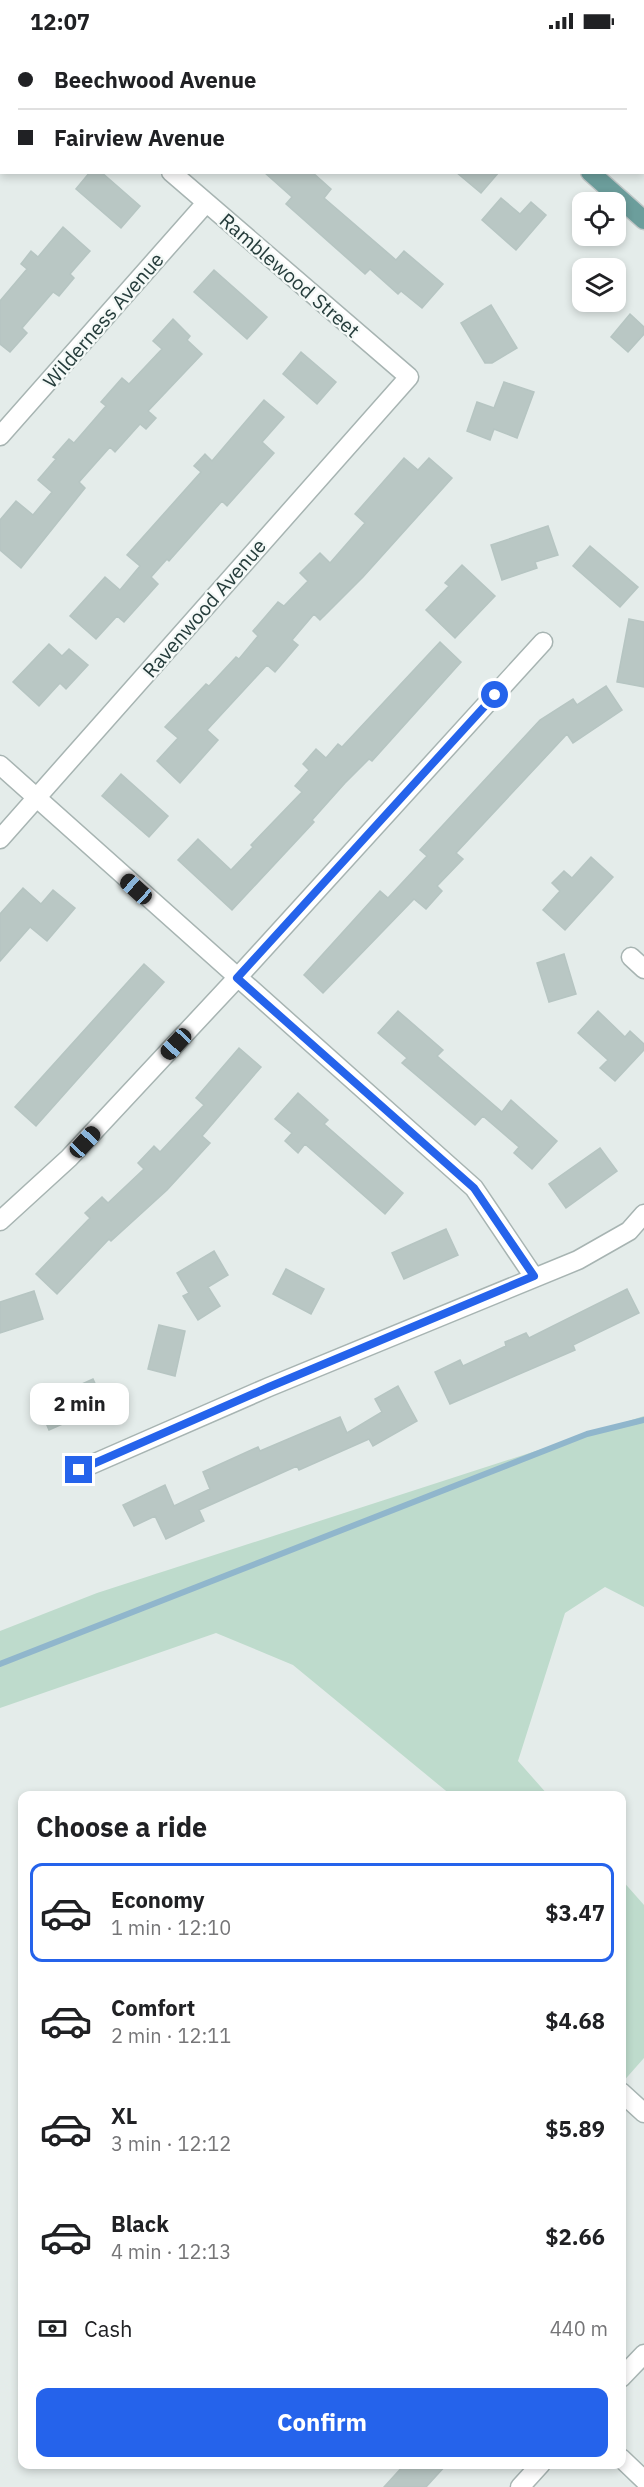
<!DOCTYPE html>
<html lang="en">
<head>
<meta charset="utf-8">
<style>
	:root { --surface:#fff; --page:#f2f2f2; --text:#202124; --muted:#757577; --line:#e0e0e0; --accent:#2563eb }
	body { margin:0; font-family:"IBM Plex Sans",sans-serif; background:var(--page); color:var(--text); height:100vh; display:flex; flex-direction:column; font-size:22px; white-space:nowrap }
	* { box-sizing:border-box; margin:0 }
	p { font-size:20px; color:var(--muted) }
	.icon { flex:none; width:33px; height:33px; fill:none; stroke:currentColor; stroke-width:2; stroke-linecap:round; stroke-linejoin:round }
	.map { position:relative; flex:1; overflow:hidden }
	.panel { position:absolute; left:18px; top:1749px; width:608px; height:678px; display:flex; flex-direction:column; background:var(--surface); border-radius:12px; box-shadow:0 3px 9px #0003 }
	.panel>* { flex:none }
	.banner { position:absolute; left:0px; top:0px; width:645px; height:132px; box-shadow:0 3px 9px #0003; display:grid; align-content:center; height:132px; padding:0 18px; background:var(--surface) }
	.tools { position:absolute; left:572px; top:150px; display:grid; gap:12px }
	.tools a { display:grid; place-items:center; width:54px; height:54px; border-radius:12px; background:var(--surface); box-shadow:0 3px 9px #0003; font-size:30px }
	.end { position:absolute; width:27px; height:27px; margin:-14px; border:8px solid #2563eb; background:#fff; box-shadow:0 0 0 3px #fff }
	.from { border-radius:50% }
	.bubble { position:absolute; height:42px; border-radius:12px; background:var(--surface); box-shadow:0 3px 9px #0003; font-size:20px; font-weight:800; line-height:42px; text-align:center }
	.car { position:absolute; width:18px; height:36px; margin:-18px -9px; border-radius:8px; box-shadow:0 0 4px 2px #0007; background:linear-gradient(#222 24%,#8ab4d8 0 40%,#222 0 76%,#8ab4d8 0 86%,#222 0) }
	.banner b { display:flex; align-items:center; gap:21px; height:57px; font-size:22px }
	.banner b+b { border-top:2px solid var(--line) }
	.banner i { width:15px; height:15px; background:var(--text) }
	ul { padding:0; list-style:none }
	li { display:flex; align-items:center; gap:18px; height:99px; margin:0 12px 9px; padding:0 6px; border:3px solid transparent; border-radius:12px }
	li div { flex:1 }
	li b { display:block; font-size:22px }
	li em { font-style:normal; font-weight:800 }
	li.current { border-color:var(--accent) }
	li>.icon { width:54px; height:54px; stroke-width:1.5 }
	h2 { padding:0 18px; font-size:27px; line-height:72px }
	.pay { display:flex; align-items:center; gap:15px; height:66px; padding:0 18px; font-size:22px }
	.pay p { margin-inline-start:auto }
	.button { display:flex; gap:12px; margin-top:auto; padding:12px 18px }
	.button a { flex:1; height:69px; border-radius:12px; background:var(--accent); color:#fff; font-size:24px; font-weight:800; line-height:69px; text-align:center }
	.status { display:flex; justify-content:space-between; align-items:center; height:42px; padding:0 30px; background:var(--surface); direction:ltr }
	.status svg { height:16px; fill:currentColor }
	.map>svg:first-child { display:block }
	.green { fill:#bedbcc }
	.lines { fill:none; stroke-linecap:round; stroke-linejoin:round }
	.stream { stroke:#90b6cc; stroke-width:6 }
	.building { fill:#b9c7c4; stroke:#b6c5c2; stroke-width:1.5 }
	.minor-casing { stroke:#a7b4b2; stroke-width:21 }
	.major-casing { stroke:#c2c8c8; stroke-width:21 }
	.minor { stroke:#fff; stroke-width:18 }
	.major { stroke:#6c9e9c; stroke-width:18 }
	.route { stroke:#2563eb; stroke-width:8 }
	.labels { text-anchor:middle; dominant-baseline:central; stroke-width:4.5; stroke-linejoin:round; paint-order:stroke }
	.street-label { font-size:20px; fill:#253c3b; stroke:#f4f9f7 }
</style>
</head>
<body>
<div class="status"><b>12:07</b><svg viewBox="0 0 49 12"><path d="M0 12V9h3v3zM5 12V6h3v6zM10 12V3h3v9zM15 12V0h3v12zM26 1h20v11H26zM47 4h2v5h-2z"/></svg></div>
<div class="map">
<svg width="644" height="2445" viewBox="0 0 644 2445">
	<rect width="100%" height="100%" fill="#e4ecea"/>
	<path class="green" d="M644,1374v191l-39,-20 -40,26 -47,148 30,34h-97l-158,-130 -77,-32 -216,75v-77l97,-38z
		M621,1837l23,26v153l-23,26z"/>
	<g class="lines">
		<path class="stream" d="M0,1622l587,-230 57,-14"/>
	</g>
	<path class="building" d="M90,130h11l39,34 -19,22 -45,-39z
		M264,130h48l19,17 -7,9 72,62 8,-9 39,33 -21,24 -21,-17 -3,3 -28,-25 -5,5 -79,-70 6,-7z
		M456,130h43l-18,21z
		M501,156l19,16 11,-12 15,13 -30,35 -34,-30z
		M63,185l27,24 -20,23 4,4 -15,18 -6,-4 -31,36 5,5 -17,19 -10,-8v-43l27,-32 -6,-5 10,-13 7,6z
		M214,228l53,47 -20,22 -53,-47z
		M491,263l26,43 -25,15h-7l-24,-40z
		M630,272l14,13v7l-16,18 -17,-15z
		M173,277l17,17 -3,4 15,14 -54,57 8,7 -10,11 -6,-5 -25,28 -5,-5 -31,35 6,6 -64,80 -21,-18v-30l16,-19 17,14 19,-23 -14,-12 18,-21 -3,-2 16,-18 5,4 32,-37 -5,-4 21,-24 7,6 33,-35 -9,-8z
		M301,310l35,30 -19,22 -34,-30z
		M504,340l30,10 -17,46 -23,-9 -4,11 -23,-9 10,-29 17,6z
		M264,358l20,17 -22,25 12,11 -47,53 -5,-5 -53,60 -2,-2 -16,18 7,7 -34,38 -7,-6 -21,23 -26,-23 35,-39 15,13 20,-24 -13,-11 74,-83 -7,-6 11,-12 7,7z
		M404,416l14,12 11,-12 23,20 -89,99 -43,43 -6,-6 -22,26 6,5 -23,27 -8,-7 -60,65 11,10 -38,43 -23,-22 21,-23 -13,-11 41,-43 3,2 27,-29 3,2 19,-23 -5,-5 25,-29 6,4 24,-25 -8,-8 20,-20 10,10 35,-40 -10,-9z
		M548,484l10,29 -23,7 2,6 -35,12 -11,-35z
		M590,504l48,41 -18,20 -47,-41z
		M462,523l33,31 -40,42 -29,-28 23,-24 -4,-3z
		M629,577l15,3v65l-27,-5z
		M440,600l21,20 -89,99 -3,-2 -24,24 -33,37 2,2 -82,88 -54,-50 20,-21 33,31 22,-23 -2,-2 51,-53 -7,-6 14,-16 -6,-6 13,-15 10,9 12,-14 4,3z
		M49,602l13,12 7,-7 19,16 -22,24 -6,-6 -21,23 -26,-24z
		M606,644l16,24 -49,33 -6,-9 -111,119 7,6 -26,27 5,5 -16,18 -12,-10 -91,94 -19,-18 76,-84 8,7 39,-42 -7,-6 120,-130 33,-21 4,6z
		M121,732l47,42 -19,21 -47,-41z
		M591,815l22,20 -48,53 -22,-20 17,-19 -8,-8 12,-12 8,7z
		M23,846l18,16 12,-14 22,18 -28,33 -17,-14 -30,34v-47z
		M564,912l12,40 -27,8 -12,-39z
		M144,922l20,18 -128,144 -21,-19z
		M398,969l45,39 -6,6 65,56 9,-12 46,41 -25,28 -18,-16 5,-6 -36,-31 -8,9 -73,-62 5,-5 -29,-25z
		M598,969l27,26 5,-6 14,13v6l-29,31 -15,-13 8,-8 -30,-27z
		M239,1006l22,19 -59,69 8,7 -43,47 -56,51 -2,-2 -52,55 -21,-20 54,-56 -5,-5 17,-16 6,6 36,-34 -6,-6 16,-17 6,6 44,-47 -8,-7z
		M298,1051l30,27 -4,4 79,69 -18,21 -80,-70 -7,9 -13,-12 7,-8 -17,-14z
		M600,1106l17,23 -51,37 -17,-24z
		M446,1187l12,26 -54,24 -12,-26z
		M214,1209l14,24 -20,12 12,19 -22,14 -15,-24 6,-3 -12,-20z
		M286,1227l38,20 -13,25 -38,-20z
		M627,1247l12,24 -66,32 2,5 -125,54 -15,-32 25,-12 3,6 43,-20 -1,-4 21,-9 3,5z
		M34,1249l9,28 -43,14v-31z
		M159,1283l26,6 -10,45 -27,-7z
		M93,1337l12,26 -56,25 -11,-26z
		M398,1344l19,35 -44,25 -4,-7 -70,31 -2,-4 -98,44 5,11 -38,18 -11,-23 -21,10 -11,-21 42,-20 9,21 36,-17 -7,-17 55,-25 2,4 80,-34 7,16 35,-21 -7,-13z
		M405,2422h42l-21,23h-42z"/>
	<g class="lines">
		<defs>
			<path id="minor" d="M22,0l2,2
				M0,394l206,-233
				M0,723l474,423 60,89
				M0,797l409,-462 -238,-205
				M631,915l13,12
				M0,1179l69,-63 168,-180 306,-336
				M79,1428l190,-83 309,-127 51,-29 15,-17
				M621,2050l23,21
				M621,2336l23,-24
				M621,2416l23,22
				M520,2445l21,-23"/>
			<path id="major" d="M442,0l2,2
				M590,130l54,48"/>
		</defs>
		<use href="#minor" class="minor-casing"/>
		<use href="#major" class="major-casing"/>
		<use href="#minor" class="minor"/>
		<use href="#major" class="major"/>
	</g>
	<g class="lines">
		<path class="route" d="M79,1428l190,-83 265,-111 -60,-88 -237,-210 258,-283"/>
	</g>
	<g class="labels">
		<g class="street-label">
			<text transform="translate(290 233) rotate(41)">Ramblewood Street</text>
			<text transform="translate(103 278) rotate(-49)">Wilderness Avenue</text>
			<text transform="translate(204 566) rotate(-49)">Ravenwood Avenue</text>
		</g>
	</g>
</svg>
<div class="tools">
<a><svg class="icon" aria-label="locate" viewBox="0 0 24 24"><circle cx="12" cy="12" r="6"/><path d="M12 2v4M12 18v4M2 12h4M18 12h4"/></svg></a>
<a><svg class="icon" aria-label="layers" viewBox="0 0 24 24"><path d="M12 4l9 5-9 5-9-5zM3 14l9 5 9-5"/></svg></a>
</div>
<i class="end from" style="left:495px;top:653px"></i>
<i class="end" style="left:79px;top:1428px"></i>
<div class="bubble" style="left:30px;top:1341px;width:99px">2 min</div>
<i class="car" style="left:136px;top:847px;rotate:312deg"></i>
<i class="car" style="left:176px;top:1002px;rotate:223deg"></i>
<i class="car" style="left:85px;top:1100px;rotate:43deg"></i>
<div class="banner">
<b><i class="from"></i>Beechwood Avenue</b>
<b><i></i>Fairview Avenue</b>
</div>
<section class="panel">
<h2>Choose a ride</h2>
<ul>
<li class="current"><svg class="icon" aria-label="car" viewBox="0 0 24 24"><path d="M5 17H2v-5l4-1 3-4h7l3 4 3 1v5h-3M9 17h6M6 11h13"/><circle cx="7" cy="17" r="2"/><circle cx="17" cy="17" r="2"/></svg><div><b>Economy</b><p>1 min · 12:10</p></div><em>$3.47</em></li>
<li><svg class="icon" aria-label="car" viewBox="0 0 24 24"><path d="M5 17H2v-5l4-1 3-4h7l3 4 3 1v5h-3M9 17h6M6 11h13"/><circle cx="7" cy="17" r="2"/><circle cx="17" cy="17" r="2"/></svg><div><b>Comfort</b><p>2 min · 12:11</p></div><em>$4.68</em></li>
<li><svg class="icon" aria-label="car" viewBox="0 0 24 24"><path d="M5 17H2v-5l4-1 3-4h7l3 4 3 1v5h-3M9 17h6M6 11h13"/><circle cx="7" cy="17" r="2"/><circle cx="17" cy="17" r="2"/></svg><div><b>XL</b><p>3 min · 12:12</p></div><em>$5.89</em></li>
<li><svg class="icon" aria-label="car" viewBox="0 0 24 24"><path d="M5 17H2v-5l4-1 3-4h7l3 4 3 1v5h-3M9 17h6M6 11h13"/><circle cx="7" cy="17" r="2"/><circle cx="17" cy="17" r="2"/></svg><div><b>Black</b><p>4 min · 12:13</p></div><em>$2.66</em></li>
</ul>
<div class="pay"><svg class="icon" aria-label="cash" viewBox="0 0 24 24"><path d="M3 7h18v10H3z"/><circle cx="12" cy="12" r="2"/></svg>Cash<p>440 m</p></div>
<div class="button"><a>Confirm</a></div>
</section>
</div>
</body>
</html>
